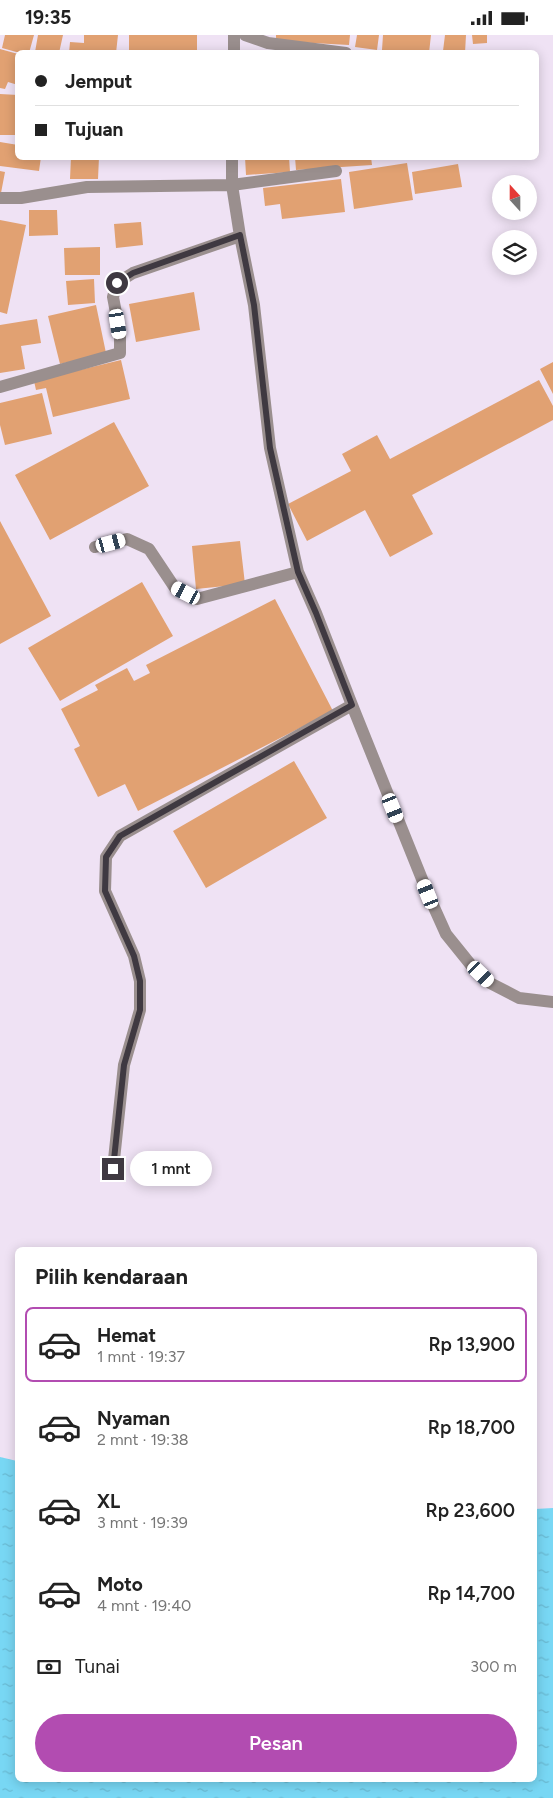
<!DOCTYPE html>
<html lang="id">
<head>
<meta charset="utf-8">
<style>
	:root { --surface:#fff; --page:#f6f6f6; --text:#222; --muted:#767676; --line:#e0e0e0; --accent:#b24cb1 }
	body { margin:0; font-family:Figtree,sans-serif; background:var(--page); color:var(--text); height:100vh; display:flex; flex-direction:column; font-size:19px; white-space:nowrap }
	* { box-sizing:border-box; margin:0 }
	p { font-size:16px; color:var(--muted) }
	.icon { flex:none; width:28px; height:28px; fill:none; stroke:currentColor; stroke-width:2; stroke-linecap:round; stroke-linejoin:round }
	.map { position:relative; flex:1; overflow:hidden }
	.sheet { position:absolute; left:15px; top:1212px; width:522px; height:535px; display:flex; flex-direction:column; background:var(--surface); border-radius:8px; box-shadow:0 2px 12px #0003 }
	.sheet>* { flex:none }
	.top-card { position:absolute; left:15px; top:15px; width:524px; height:110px; border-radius:8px; box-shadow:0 2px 12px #0003; display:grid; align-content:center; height:110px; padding:0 20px; background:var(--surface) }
	.needle { width:32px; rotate:339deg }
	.controls { position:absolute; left:492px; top:140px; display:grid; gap:10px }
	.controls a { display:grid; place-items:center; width:45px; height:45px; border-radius:50%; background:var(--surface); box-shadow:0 2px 12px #0003; font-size:25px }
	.end { position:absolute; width:22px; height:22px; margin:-11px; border:6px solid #3f3941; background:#fff; box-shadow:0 0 0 2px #fff }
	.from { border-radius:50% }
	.bubble { position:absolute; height:35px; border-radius:18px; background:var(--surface); box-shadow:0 2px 12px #0003; font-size:16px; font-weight:600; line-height:35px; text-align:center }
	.car { position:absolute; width:15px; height:30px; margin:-15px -8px; border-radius:6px; box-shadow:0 0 4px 1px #0007; background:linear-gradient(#fff 24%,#345 0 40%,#fff 0 76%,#345 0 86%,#fff 0) }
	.top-card b { display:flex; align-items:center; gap:18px; height:48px; font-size:19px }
	.top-card b+b { border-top:1px solid var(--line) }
	.top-card i { width:12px; height:12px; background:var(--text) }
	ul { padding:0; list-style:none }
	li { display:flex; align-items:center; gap:15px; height:75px; margin:0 10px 8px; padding:0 10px; border:2px solid transparent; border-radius:8px }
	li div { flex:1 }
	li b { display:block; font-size:19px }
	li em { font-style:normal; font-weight:600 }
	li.selected { border-color:var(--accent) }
	li>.icon { width:45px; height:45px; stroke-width:1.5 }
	h2 { padding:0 20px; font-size:22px; line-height:60px }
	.pay { display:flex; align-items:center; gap:12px; height:55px; padding:0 20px; font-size:19px }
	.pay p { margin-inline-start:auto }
	.action { display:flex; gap:10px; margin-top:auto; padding:10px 20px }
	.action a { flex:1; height:58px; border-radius:30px; background:var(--accent); color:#fff; font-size:20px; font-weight:600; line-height:58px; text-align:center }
	.status { display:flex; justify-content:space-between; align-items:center; height:35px; padding:0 25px; background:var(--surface); direction:ltr }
	.status svg { height:14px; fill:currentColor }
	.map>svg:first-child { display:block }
	.water { fill:url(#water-ripples) }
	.building { fill:#e1a172 }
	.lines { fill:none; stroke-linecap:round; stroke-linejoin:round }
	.minor { stroke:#9a8f8e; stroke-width:12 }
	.route { stroke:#3f3941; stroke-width:6 }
</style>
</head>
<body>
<div class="status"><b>19:35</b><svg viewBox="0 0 49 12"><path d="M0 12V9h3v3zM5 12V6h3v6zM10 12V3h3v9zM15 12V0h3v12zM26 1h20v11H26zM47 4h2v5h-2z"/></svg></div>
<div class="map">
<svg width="553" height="1763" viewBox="0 0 553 1763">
	<defs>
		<pattern id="water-ripples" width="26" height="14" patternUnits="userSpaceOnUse" patternTransform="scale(1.25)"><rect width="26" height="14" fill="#78d7f4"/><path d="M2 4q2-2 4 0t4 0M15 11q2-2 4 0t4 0" fill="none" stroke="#69b9d2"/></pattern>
	</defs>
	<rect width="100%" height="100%" fill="#efe2f4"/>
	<path class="water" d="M0,1422l17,4 1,319h517v-271l18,-1v290h-553z"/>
	<path class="building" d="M5,0h29l-5,18h-9l-18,-5z
		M38,0h25l-4,18 -24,-1z
		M84,0h34l-2,18h-47l1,-11 14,1z
		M129,0h68v18h-68z
		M276,0h74l-1,10 -73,-4z
		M357,0h22l-2,15 -22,-3z
		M383,0h48l-2,18 -47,-3z
		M445,0h21l-1,18 -22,-2z
		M472,0h15v8l-14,1z
		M0,14l18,5v31l-10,-3 -3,7 -5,-1z
		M0,59l18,1v40h-18z
		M0,107l18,3v12h23l-2,14 -39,-5z
		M71,122h28l-1,22h-28z
		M245,122h44l1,15 -44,3z
		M295,122h76l1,8 -76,5z
		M407,128l6,37 -59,9 -5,-37z
		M458,129l4,23 -47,7 -3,-22z
		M0,136l5,1 -4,21h-1z
		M341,144l4,33 -63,7 -2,-15 -15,2 -2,-18z
		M29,175h28l1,25 -29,1z
		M0,185l26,5 -19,89 -7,-2z
		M141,187l2,23 -27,3 -2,-24z
		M100,212v28h-35l-1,-27z
		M94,244l1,24 -27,2 -2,-24z
		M194,257l6,38 -64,12 -7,-38z
		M96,270l10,48 -46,11 -12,-48z
		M37,284l4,24 -20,3 4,23 -25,4v-48z
		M121,325l9,39 -77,18 -7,-29 -10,2 -2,-9z
		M553,327v32l-13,-25z
		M539,345l14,26v14l-141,75 21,39 -43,23 -25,-47 -58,31 -19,-37 63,-33 -9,-17 35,-19 13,24z
		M42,358l10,41 -47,11 -5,-20v-22z
		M114,387l35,64 -99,54 -35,-65z
		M0,486l51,95 -51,28z
		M240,506l5,43 -49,5 -4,-43z
		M142,547l31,54 -113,65 -32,-53z
		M275,564l58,112 -195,100 -13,-27 -27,13 -24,-48 6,-3 -19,-37 37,-19 -3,-5 32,-17 7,13 16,-8 -4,-8z
		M294,726l33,57 -121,70 -33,-57z"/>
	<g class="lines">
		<path class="minor" d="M245,0l23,8 78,10
			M234,18v-18
			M232,122v28l8,51 14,69 16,143 28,124 18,41 36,92 76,189 18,40 25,31 19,18 29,15 34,4
			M0,163h21l66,-11 145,-2 104,-14
			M0,352l120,-34v-19l-7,-37 4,-14 16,-10 107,-37
			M95,512l32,-8 22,10 26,39 22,11 101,-27
			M113,1134l11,-104 16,-55v-29l-6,-25 -29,-65 1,-34 14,-21 232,-131"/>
	</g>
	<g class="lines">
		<path class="route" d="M113,1134l11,-104 16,-55v-29l-6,-25 -29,-65 1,-34 14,-21 232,-131 -36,-92 -18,-41 -28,-124 -16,-143 -14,-70 -107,38 -16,10"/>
	</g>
</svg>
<div class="controls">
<a><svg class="needle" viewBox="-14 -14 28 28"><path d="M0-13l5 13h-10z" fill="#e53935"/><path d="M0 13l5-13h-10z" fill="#767676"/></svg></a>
<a><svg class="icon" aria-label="layers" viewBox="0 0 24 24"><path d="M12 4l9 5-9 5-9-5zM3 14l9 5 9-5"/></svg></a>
</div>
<i class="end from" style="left:117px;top:248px"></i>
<i class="end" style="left:113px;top:1134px"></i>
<div class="bubble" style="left:130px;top:1116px;width:82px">1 mnt</div>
<i class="car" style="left:118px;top:289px;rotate:171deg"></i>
<i class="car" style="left:111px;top:508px;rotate:75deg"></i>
<i class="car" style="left:186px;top:558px;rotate:297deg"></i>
<i class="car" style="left:393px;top:773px;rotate:158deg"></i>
<i class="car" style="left:428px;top:859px;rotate:338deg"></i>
<i class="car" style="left:481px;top:939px;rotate:134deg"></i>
<div class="top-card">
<b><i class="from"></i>Jemput</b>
<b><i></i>Tujuan</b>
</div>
<section class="sheet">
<h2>Pilih kendaraan</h2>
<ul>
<li class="selected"><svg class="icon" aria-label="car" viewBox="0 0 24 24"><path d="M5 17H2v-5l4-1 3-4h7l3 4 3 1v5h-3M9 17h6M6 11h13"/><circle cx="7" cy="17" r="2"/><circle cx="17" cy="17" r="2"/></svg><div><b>Hemat</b><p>1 mnt · 19:37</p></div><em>Rp 13,900</em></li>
<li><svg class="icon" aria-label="car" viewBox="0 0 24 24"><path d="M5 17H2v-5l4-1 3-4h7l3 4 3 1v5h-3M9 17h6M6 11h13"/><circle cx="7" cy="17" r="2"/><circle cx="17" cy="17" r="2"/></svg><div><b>Nyaman</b><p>2 mnt · 19:38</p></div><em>Rp 18,700</em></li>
<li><svg class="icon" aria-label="car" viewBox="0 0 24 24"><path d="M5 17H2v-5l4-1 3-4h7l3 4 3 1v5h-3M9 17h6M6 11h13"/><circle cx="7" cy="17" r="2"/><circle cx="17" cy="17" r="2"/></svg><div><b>XL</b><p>3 mnt · 19:39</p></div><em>Rp 23,600</em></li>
<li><svg class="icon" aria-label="car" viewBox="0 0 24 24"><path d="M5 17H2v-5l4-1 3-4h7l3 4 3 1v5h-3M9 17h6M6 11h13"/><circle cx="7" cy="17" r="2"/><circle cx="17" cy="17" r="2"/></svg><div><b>Moto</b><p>4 mnt · 19:40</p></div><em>Rp 14,700</em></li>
</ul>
<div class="pay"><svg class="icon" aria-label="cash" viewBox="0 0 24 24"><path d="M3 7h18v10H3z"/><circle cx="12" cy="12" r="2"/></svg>Tunai<p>300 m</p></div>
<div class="action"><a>Pesan</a></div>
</section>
</div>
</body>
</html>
